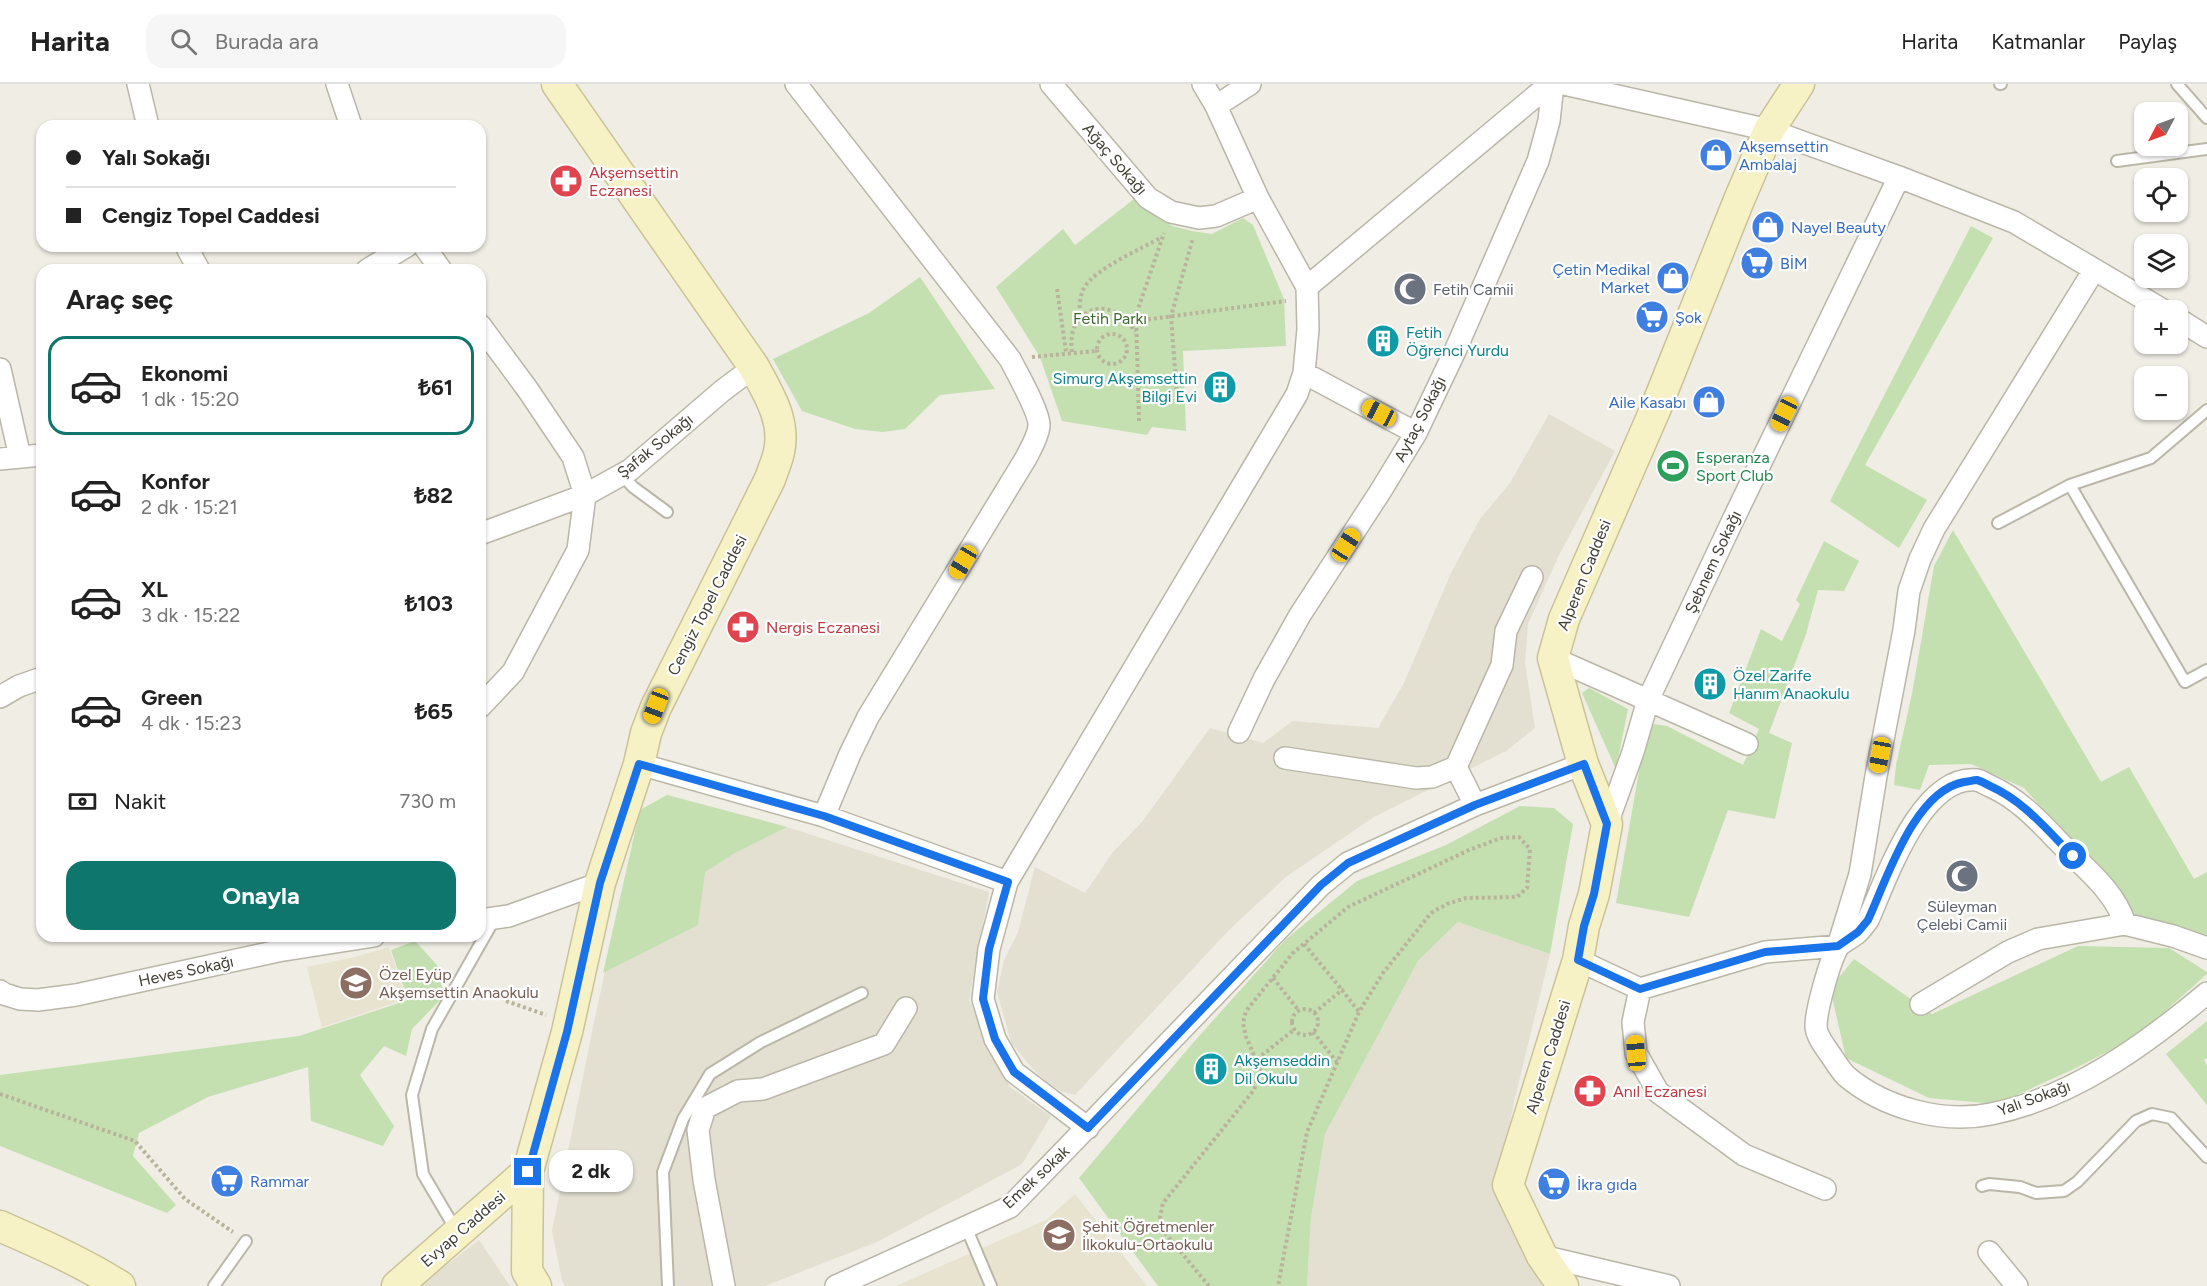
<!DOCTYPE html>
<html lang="tr">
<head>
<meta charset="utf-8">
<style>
	:root { --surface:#fff; --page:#f6f6f6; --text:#222; --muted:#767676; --line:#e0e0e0; --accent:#0f766e }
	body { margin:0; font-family:Figtree,sans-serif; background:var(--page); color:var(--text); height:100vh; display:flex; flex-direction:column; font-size:22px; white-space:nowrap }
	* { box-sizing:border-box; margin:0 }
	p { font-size:20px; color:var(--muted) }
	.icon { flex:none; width:33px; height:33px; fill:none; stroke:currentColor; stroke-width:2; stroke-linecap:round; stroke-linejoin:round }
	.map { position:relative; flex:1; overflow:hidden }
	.panel { position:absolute; left:36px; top:180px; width:450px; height:678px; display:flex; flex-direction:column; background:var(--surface); border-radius:18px; box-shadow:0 2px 4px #0004 }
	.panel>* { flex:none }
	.banner { position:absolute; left:36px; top:36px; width:450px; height:132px; border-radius:18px; box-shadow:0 2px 4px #0004; display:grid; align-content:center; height:132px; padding:0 30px; background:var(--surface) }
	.needle { width:39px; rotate:229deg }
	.fabs { position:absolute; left:2134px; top:18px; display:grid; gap:12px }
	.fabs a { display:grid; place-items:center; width:54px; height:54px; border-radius:12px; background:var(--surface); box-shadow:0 2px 4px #0004; font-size:30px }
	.end { position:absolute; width:27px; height:27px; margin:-14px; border:8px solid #1a73e8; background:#fff; box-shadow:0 0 0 3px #fff }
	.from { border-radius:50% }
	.bubble { position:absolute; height:42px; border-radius:18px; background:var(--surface); box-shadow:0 2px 4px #0004; font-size:20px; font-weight:700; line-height:42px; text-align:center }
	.car { position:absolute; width:18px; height:36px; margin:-18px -9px; border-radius:8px; box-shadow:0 0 4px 2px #0007; background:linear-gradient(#f5c518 24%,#345 0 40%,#f5c518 0 76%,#345 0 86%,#f5c518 0) }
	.banner b { display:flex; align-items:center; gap:21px; height:57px; font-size:22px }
	.banner b+b { border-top:2px solid var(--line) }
	.banner i { width:15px; height:15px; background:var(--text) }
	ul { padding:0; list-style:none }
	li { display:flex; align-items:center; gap:18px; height:99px; margin:0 12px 9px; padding:0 18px; border:3px solid transparent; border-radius:18px }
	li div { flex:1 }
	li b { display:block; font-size:22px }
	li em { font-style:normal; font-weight:700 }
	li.on { border-color:var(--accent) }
	li>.icon { width:54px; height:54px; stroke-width:1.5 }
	h2 { padding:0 30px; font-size:27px; line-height:72px }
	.pay { display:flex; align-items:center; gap:15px; height:66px; padding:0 30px; font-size:22px }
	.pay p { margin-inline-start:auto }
	.primary-button { display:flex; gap:12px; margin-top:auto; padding:12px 30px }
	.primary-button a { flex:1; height:69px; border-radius:18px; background:var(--accent); color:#fff; font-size:24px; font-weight:700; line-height:69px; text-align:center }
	header { display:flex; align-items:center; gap:36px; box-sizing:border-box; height:84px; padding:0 30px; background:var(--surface); border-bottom:2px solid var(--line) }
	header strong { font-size:28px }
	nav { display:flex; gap:33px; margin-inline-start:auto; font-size:21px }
	.search { width:420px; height:54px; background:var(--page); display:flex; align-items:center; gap:15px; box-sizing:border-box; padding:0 21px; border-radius:18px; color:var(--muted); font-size:22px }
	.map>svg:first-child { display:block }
	.residential { fill:#e3e0d2 }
	.education { fill:#e7e3cf }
	.green { fill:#c4e0b1 }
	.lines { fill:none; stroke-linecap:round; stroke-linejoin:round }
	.lane-casing { stroke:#bab6a8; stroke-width:14 }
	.street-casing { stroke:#bab6a8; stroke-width:24 }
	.secondary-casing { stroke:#cac398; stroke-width:33 }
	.path { stroke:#bab39b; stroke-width:4; stroke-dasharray:3 3; stroke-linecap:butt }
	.lane { stroke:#fff; stroke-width:10 }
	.street { stroke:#fff; stroke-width:21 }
	.secondary { stroke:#f7f2c6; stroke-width:30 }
	.route { stroke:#1a73e8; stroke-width:8 }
	.labels { text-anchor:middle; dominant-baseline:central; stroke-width:4.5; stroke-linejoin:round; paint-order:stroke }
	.shop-label { font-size:16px; fill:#366cbe; stroke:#fff; text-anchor:start }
	.street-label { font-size:16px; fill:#413e34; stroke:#fff }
	.health-label { font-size:16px; fill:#be3a42; stroke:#fff; text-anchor:start }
	.worship-label { font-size:16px; fill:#5b616d; stroke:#fff; text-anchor:start }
	.park-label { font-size:16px; fill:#3e6b2f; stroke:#fff }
	.culture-label { font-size:16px; fill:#0d838f; stroke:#fff; text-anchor:start }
	.leisure-label { font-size:16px; fill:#27864d; stroke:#fff; text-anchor:start }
	.education-label { font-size:16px; fill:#785e54; stroke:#fff; text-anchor:start }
</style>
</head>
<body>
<header>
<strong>Harita</strong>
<div class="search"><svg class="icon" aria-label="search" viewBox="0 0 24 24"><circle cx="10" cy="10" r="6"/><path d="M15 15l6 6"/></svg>Burada ara</div>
<nav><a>Harita</a><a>Katmanlar</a><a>Paylaş</a></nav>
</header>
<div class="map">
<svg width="2207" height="1202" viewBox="0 0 2207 1202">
	<rect width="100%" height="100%" fill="#efede4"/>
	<path class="residential" d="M1549,330l66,37 -56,104 -31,69 -3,39 10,65 -29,23 -132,66 -87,59 -58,54 -154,165 -14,-4 -13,-8 -16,-15 -21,-26 -14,-50 7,-32 14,-28 17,-65 50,26 28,-41 29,-30 68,-94 53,15 30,-22 85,7 26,-45 47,-110 29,-54 30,-36z
		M667,711l120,32 202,65 -20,108 41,87 41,29 -29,48 -145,78 -112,44h-200l-3,-6 -10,-49 41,-204 47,-217z
		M1458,838l92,32 -36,148 -15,76 52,108h-244l4,-68 14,-84 93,-173z
		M479,1156l31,46h-91z"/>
	<path class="education" d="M389,863l17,52 -84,28 -15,-60 48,-10z
		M1075,1110l72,92h-251l150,-66z"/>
	<path class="green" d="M1134,115l15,6 23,21 20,5 20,3 31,-16 10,7 31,74 2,47 -103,5 3,80 -34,-4 -5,8 -85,-14 -22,-64 -44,-70 67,-58 12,16z
		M1971,142l22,12 -128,227 62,35 -28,48 -69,-47z
		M920,193l75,112 -55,6 -35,34 -22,3 -28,-3 -53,-18 -29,-52 96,-46z
		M1953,446l148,252 28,-15 65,112 13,-7v63l-71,-20 -112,-127 -53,-24 -42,1 -9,25 -26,-5 2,-20 16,-71 22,-128z
		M1824,457l35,20 -15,30 -26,-1 -12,44 -37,99 23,10 -17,76 -47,-9 -39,107 -73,-14 30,-172 8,-7 13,2 76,39 16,-36 -30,-16 32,-84 21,12 18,-37 -4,-4z
		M1589,604l39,21 -12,60 -34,-76z
		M667,711l120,32 -52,26 -30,19 -7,53 -95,48 37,-163z
		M1520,722l34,2 19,16 -23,130 -92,-32 -40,39 -93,173 -14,84 -4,68h-149l-79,-108 113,-134 94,-105 71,-58 89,-36z
		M415,857l22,24 7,31 -32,33 -6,27 -22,-10 -24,29 34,51 -11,20 -72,-25 -3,-54 -100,30 -69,36 -6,23 43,49 -9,8 -167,-67v-71l299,-39 109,-36 -17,-50z
		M2078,862l91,2 38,24v2l-71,63 -62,32 -77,35 -68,-6 -83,-40 -16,-70 24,-29 78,55z
		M2207,937v37l-3,2 3,5v40l-41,-51z"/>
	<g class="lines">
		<defs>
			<path id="lane" d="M2000,0h1
				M2177,0l30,34
				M2117,77l90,-12
				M2207,326l-56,48 -81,27 115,197 22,-12
				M622,391l11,12 34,25
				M1998,439l72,-38
				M1982,1102l7,-2 31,3 16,6 28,-2 13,-9 59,-61 16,-7 19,4 36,39
				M966,1143l25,59
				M456,1146l-33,-56 -11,-79 20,-66 63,-111
				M214,1202l32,-45
				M668,1202l-5,-114 20,-53 27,-45 51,-32 101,-49"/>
			<path id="street" d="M138,0l10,42
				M337,0l14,42
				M796,0l214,275c7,14 30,54 29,67 -1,11 -8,22 -13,32l-158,259 -18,37 -26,62
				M1051,0l97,114 23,14 28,6 17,-2 42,-18
				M1564,0l205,46 130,47 115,45 149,88
				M1216,22l34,-22
				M186,162l13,24
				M424,162l17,24
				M367,186l40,-24
				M1307,203l243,-203
				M2178,235l29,18
				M480,241l48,65 45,67 12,38 -7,55 -65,122 -33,35
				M0,285l20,88
				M1304,289l112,60
				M0,375l42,-4
				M480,450l105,-39 45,-25 92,-79 32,-24
				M1553,574l194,86
				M0,613l19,-11 23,-8
				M1239,648l25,-53 36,-64 80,-123 36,-59 39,-82 83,-190 11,-40 4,-37
				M1285,674l131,20 16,-1 24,-10
				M639,680l185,52 183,66
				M1475,721l-19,-38 46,-102 4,-34 26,-54
				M1607,740l26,-72 15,-52 84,-178 167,-345
				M480,836l29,-4 91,-33
				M2125,840c-10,-34 -44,-59 -68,-84 -21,-22 -40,-42 -67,-54 -4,-2 -9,-5 -13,-6 -56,-6 -91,100 -109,140 -4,5 -7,10 -12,14 -5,4 -14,8 -18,13 -8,13 -22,63 -22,79 0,9 9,21 14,28 5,7 10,16 16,22 38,32 96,48 145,38 81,-16 154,-69 216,-121
				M1578,876l62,29 125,-37 73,-6 22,-72 16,-98 28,-146 5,-39 11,-32 14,-30 160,-259
				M1640,905l-7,33 3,31 22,39 86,63 81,34
				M0,907l4,3 16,5 18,1 38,-5 202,-44 96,-15
				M1921,920l87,-52 30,-13 87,-15 48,12 34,12
				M1088,1044l-74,-56 -19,-33 -12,-40 6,-50 18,-67 252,-424 38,-64 7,-21 4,-44 -1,-42 -49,-89 -42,-92 -13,-22
				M1989,1168l28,34
				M1542,1172l127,30
				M724,1202l-20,-106 -6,-50 7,-22 33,-17 25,-2 121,-45 22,-36
				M836,1202l174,-79 311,-322 27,-22 127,-58 108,-41"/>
			<path id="secondary" d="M0,1142c41,18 82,36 120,60
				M397,1202l131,-115
				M536,1202l-9,-15 1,-100 39,-139 33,-149 39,-119 7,-31 10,-26 114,-228c3,-9 7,-18 9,-27 7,-32 -11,-59 -25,-85l-197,-283
				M1563,1202l-21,-30 -34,-71 70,-225 6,-34 10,-32 13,-70 -24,-60 -30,-106 11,-39 91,-209 84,-210 30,-70 30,-46"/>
		</defs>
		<use href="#lane" class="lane-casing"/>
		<use href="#street" class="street-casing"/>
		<use href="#secondary" class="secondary-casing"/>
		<path class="path" d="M1057,205l9,63
			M1079,236c1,-11 0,-23 5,-32 10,-19 59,-40 78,-51
			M1136,237l150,-20
			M1097 265a15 15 0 1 1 30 0a15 15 0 1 1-30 0Z
			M1072,268c-7,-45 41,-60 63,-20
			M1032,273l64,-6
			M1177,312l-6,-80 22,-78
			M1139,337l-3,-106 28,-82
			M1304,860l38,46
			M1273,894l26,33
			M506,917l40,14
			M1292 938a13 13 0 1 1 26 0a13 13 0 1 1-26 0Z
			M1314,929l28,-23 17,22
			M1313,948l24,30
			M1257,975l38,-30
			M0,1010l135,47 50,58 48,33
			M1209,1202l-44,-53 -5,-16 3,-14 91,-113 6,-21 -14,-32 -3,-14 3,-12 47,-58 55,-46 121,-57 32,-12 18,-1 11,12 -3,39 -10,9 -51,1 -19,6 -16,9 -48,60 -24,39 -52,120 -29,154"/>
		<use href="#lane" class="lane"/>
		<use href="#street" class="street"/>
		<use href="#secondary" class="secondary"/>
	</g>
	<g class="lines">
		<path class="route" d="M528,1088l39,-140 33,-149 39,-119 185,52 184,66 -19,67 -6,50 12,40 19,33 74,56 233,-243 27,-22 127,-58 109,-41 23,60 -13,70 -10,32 -6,34 62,29 125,-37 73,-6 20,-14 10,-12c19,-41 46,-129 96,-138 3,0 9,-2 13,-2 4,1 9,4 13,6 34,15 57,44 83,70"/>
	</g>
	<defs>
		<symbol id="shop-disc" viewBox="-11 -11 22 22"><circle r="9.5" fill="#3f7fe0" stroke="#fff"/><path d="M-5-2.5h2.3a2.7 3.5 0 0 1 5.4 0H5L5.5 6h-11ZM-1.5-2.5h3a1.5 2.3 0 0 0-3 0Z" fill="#fff"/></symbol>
		<symbol id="pharmacy-disc" viewBox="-11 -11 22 22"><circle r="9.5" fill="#e0444e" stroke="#fff"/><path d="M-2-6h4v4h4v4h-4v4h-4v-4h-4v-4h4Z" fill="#fff"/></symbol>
		<symbol id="supermarket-disc" viewBox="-11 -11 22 22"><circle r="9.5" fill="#3f7fe0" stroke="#fff"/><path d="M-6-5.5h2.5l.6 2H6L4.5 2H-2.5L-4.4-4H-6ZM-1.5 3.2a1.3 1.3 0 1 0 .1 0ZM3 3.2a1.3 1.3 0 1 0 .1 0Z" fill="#fff"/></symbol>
		<symbol id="mosque-disc" viewBox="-11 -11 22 22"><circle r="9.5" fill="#6b7280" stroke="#fff"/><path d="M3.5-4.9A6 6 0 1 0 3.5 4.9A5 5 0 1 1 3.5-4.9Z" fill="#fff"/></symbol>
		<symbol id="building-disc" viewBox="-11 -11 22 22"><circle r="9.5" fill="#0f9aa8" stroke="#fff"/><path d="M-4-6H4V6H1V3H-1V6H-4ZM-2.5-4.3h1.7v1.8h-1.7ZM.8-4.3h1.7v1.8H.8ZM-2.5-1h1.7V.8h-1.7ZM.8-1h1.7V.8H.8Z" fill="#fff"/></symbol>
		<symbol id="stadium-disc" viewBox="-11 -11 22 22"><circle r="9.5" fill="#2e9e5b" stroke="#fff"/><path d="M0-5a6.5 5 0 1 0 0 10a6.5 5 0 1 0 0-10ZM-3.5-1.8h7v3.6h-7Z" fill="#fff"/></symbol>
		<symbol id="school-disc" viewBox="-11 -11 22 22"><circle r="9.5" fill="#8d6e63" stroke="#fff"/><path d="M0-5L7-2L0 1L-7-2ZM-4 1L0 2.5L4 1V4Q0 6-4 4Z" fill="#fff"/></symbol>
	</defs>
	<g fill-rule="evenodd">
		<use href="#shop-disc" x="1697" y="52" width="38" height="38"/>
		<use href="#pharmacy-disc" x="547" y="78" width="38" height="38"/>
		<use href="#shop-disc" x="1749" y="124" width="38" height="38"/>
		<use href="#supermarket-disc" x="1738" y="160" width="38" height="38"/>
		<use href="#shop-disc" x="1654" y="175" width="38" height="38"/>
		<use href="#mosque-disc" x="1391" y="186" width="38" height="38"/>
		<use href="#supermarket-disc" x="1633" y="214" width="38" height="38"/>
		<use href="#building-disc" x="1364" y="238" width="38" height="38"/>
		<use href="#building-disc" x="1201" y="284" width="38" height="38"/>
		<use href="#shop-disc" x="1690" y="299" width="38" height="38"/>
		<use href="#stadium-disc" x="1654" y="363" width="38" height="38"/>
		<use href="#pharmacy-disc" x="724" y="524" width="38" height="38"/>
		<use href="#building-disc" x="1691" y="581" width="38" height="38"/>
		<use href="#mosque-disc" x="1943" y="773" width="38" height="38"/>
		<use href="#school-disc" x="337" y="880" width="38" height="38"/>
		<use href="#building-disc" x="1192" y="966" width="38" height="38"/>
		<use href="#pharmacy-disc" x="1571" y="988" width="38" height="38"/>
		<use href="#supermarket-disc" x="208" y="1078" width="38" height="38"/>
		<use href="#supermarket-disc" x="1535" y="1081" width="38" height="38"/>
		<use href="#school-disc" x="1040" y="1132" width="38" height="38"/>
	</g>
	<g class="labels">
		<g class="shop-label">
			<text x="1739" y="62">Akşemsettin<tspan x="1739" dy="18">Ambalaj</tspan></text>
			<text x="1791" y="143">Nayel Beauty</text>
			<text x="1780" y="179">BİM</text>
			<text x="1650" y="185" text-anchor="end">Çetin Medikal<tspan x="1650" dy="18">Market</tspan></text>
			<text x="1675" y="233">Şok</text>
			<text x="1686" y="318" text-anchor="end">Aile Kasabı</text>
			<text x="250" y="1097">Rammar</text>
			<text x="1577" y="1100">İkra gıda</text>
		</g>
		<g class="street-label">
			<text transform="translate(1115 75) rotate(49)">Ağaç Sokağı</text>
			<text transform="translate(1420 335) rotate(-63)">Aytaç Sokağı</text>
			<text transform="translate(655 362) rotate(-39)">Şafak Sokağı</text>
			<text transform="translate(1713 478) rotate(-65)">Şebnem Sokağı</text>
			<text transform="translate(1584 491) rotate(-68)">Alperen Caddesi</text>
			<text transform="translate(707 521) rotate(-63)">Cengiz Topel Caddesi</text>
			<text transform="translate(186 887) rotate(-12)">Heves Sokağı</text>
			<text transform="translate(1548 973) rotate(-73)">Alperen Caddesi</text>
			<text transform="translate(2034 1014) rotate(-20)">Yalı Sokağı</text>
			<text transform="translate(1036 1093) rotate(-43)">Emek sokak</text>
			<text transform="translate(463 1145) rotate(-41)">Evyap Caddesi</text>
		</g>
		<g class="health-label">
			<text x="589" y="88">Akşemsettin<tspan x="589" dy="18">Eczanesi</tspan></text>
			<text x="766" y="543">Nergis Eczanesi</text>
			<text x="1613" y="1007">Anıl Eczanesi</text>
		</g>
		<g class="worship-label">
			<text x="1433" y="205">Fetih Camii</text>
			<text x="1962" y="822" text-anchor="middle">Süleyman<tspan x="1962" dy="18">Çelebi Camii</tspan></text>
		</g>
		<g class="park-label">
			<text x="1110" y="234">Fetih Parkı</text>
		</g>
		<g class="culture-label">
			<text x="1406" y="248">Fetih<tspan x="1406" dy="18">Öğrenci Yurdu</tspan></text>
			<text x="1197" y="294" text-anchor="end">Simurg Akşemsettin<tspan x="1197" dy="18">Bilgi Evi</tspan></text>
			<text x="1733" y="591">Özel Zarife<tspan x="1733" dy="18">Hanım Anaokulu</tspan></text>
			<text x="1234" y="976">Akşemseddin<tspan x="1234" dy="18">Dil Okulu</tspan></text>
		</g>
		<g class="leisure-label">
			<text x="1696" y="373">Esperanza<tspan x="1696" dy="18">Sport Club</tspan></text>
		</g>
		<g class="education-label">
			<text x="379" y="890">Özel Eyüp<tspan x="379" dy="18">Akşemsettin Anaokulu</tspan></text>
			<text x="1082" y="1142">Şehit Öğretmenler<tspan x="1082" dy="18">İlkokulu-Ortaokulu</tspan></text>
		</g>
	</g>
</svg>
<div class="fabs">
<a><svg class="needle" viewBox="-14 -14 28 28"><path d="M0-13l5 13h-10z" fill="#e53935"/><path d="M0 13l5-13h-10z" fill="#767676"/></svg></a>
<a><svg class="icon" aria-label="locate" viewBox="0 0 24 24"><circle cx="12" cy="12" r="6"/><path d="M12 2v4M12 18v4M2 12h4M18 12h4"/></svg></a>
<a><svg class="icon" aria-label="layers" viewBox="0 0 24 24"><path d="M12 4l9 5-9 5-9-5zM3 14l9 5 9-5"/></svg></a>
<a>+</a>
<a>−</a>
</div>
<i class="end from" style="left:2073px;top:772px"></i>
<i class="end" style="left:528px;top:1088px"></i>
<div class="bubble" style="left:549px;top:1066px;width:84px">2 dk</div>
<i class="car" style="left:1379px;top:329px;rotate:298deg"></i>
<i class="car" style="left:1784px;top:330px;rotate:206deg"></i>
<i class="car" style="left:1346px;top:461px;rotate:33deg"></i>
<i class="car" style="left:963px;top:478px;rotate:211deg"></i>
<i class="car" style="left:656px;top:622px;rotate:201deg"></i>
<i class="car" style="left:1880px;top:671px;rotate:191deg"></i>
<i class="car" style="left:1636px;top:969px;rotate:355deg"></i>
<div class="banner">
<b><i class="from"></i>Yalı Sokağı</b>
<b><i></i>Cengiz Topel Caddesi</b>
</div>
<section class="panel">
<h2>Araç seç</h2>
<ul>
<li class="on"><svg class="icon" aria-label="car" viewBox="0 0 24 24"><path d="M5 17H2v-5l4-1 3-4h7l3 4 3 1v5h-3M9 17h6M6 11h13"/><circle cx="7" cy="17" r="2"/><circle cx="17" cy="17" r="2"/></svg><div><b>Ekonomi</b><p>1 dk · 15:20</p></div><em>₺61</em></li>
<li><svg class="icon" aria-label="car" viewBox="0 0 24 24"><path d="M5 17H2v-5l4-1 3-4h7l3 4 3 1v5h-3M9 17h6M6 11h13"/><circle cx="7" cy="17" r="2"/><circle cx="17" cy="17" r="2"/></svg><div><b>Konfor</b><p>2 dk · 15:21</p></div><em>₺82</em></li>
<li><svg class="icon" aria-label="car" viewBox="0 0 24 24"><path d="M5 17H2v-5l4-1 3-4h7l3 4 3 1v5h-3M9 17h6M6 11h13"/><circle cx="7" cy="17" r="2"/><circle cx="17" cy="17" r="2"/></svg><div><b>XL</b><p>3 dk · 15:22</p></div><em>₺103</em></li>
<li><svg class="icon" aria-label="car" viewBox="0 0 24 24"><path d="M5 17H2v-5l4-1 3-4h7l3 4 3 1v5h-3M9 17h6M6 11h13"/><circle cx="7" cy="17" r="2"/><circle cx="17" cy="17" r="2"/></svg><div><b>Green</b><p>4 dk · 15:23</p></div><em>₺65</em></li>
</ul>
<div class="pay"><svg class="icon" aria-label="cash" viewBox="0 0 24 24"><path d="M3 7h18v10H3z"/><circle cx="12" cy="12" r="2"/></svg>Nakit<p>730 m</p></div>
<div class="primary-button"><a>Onayla</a></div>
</section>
</div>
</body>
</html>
